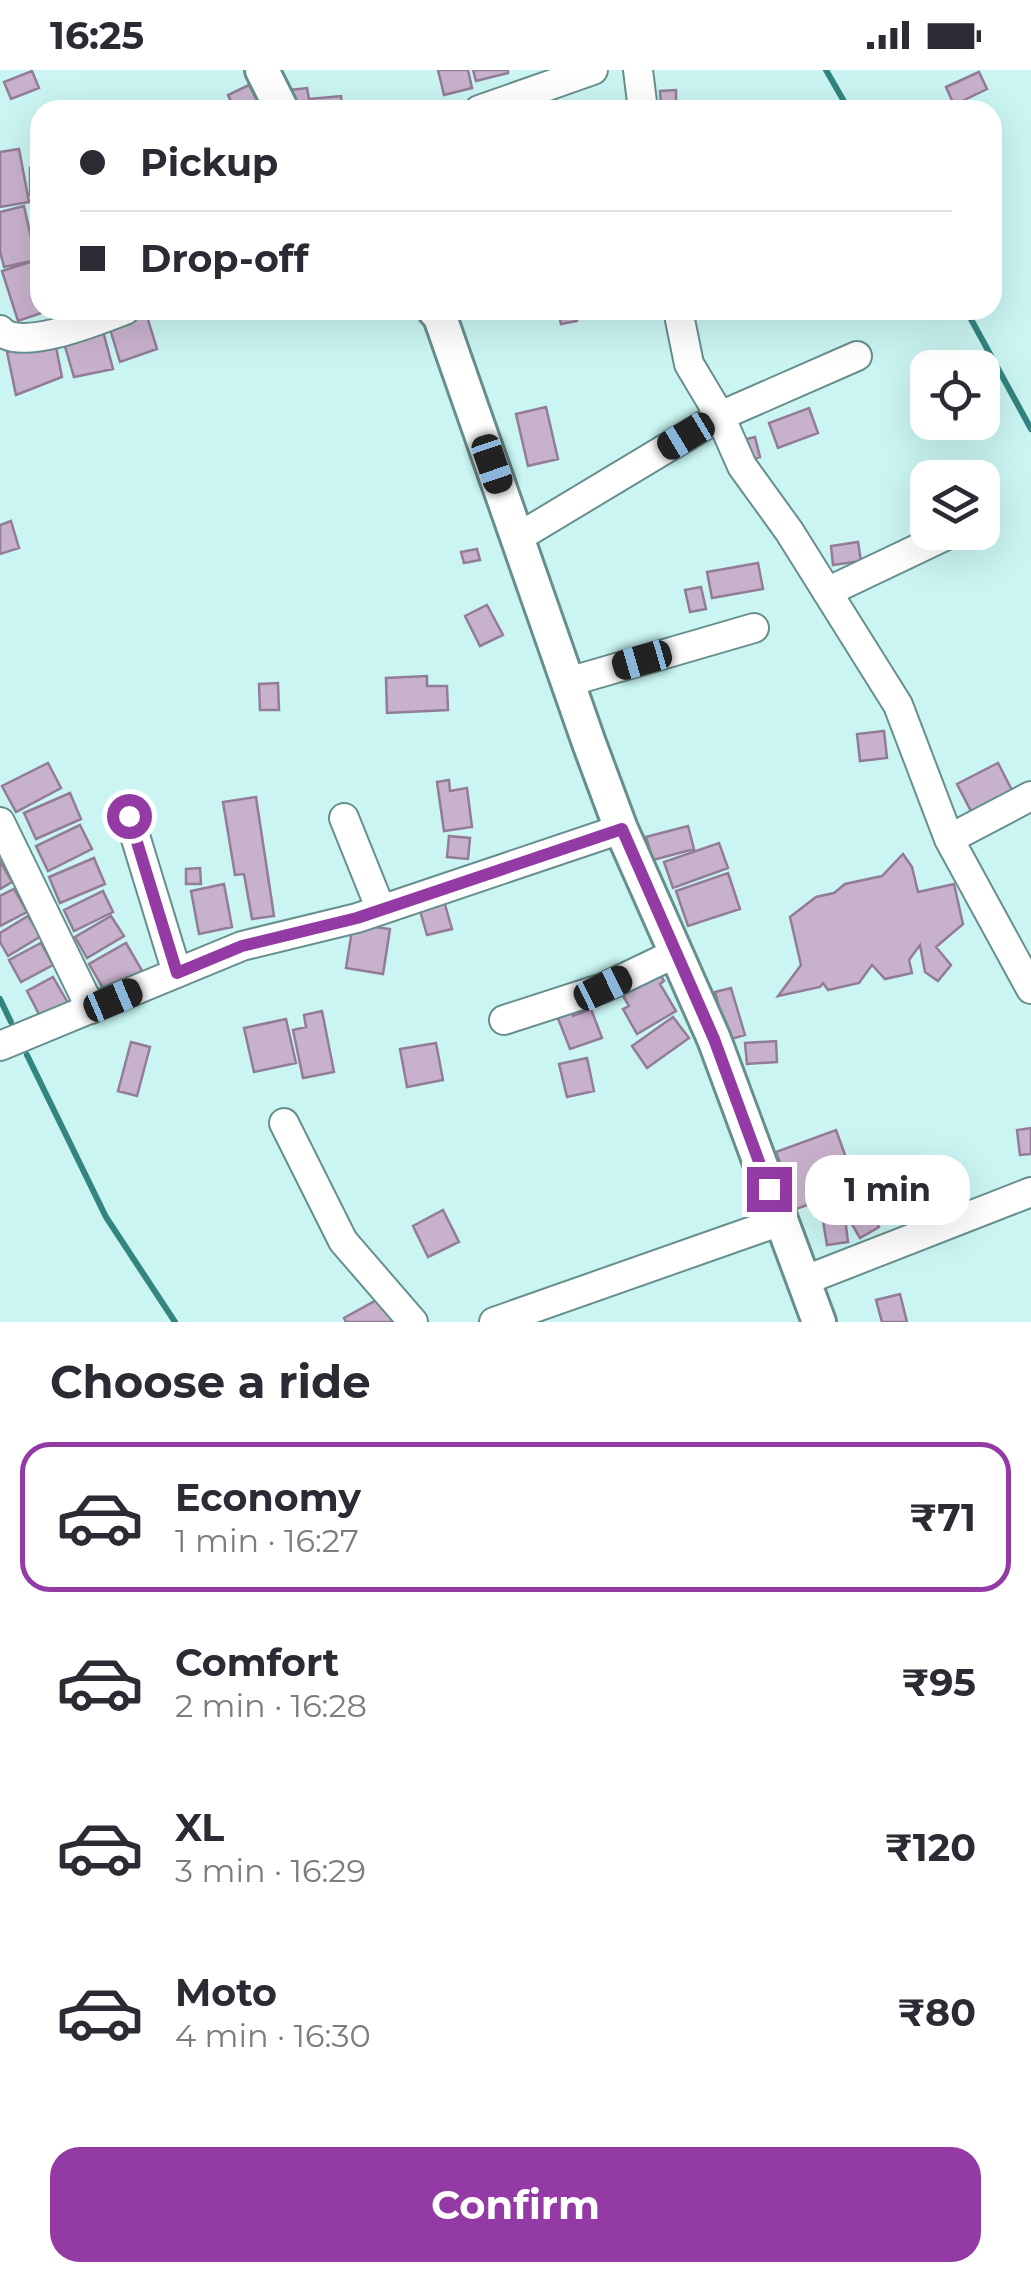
<!DOCTYPE html>
<html lang="en">
<head>
<meta charset="utf-8">
<style>
	:root { --surface:#fff; --page:#f7f7f7; --text:#2b2b33; --muted:#7c7c81; --line:#e1e1e2; --accent:#943aa5 }
	body { margin:0; font-family:Montserrat,sans-serif; background:var(--page); color:var(--text); height:100vh; display:flex; flex-direction:column; font-size:38px; white-space:nowrap }
	* { box-sizing:border-box; margin:0 }
	p { font-size:32px; color:var(--muted) }
	.icon { flex:none; width:55px; height:55px; fill:none; stroke:currentColor; stroke-width:2; stroke-linecap:round; stroke-linejoin:round }
	.map { position:relative; height:1252px; overflow:hidden }
	.side { display:flex; flex-direction:column; background:var(--surface); flex:1 }
	.side>* { flex:none }
	.hud { position:absolute; left:30px; top:30px; width:972px; height:220px; border-radius:30px; box-shadow:0 10px 40px #0002; display:grid; align-content:center; height:220px; padding:0 50px; background:var(--surface) }
	.buttons { position:absolute; left:910px; top:280px; display:grid; gap:20px }
	.buttons a { display:grid; place-items:center; width:90px; height:90px; border-radius:20px; background:var(--surface); box-shadow:0 10px 40px #0002; font-size:50px }
	.end { position:absolute; width:45px; height:45px; margin:-22px; border:12px solid #943aa5; background:#fff; box-shadow:0 0 0 5px #fff }
	.from { border-radius:50% }
	.bubble { position:absolute; height:70px; border-radius:30px; background:var(--surface); box-shadow:0 10px 40px #0002; font-size:32px; font-weight:700; line-height:70px; text-align:center }
	.car { position:absolute; width:30px; height:60px; margin:-30px -15px; border-radius:12px; box-shadow:0 0 8px 2px #0007; background:linear-gradient(#222 24%,#8ab4d8 0 40%,#222 0 76%,#8ab4d8 0 86%,#222 0) }
	.hud b { display:flex; align-items:center; gap:35px; height:95px; font-size:38px }
	.hud b+b { border-top:2px solid var(--line) }
	.hud i { width:25px; height:25px; background:var(--text) }
	ul { padding:0; list-style:none }
	li { display:flex; align-items:center; gap:30px; height:150px; margin:0 20px 15px; padding:0 30px; border:5px solid transparent; border-radius:30px }
	li div { flex:1 }
	li b { display:block; font-size:38px }
	li em { font-style:normal; font-weight:700 }
	li.selected { border-color:var(--accent) }
	li>.icon { width:90px; height:90px; stroke-width:1.5 }
	h2 { padding:0 50px; font-size:45px; line-height:120px }
	.primary-button { display:flex; gap:20px; margin-top:auto; padding:20px 50px }
	.primary-button a { flex:1; height:115px; border-radius:30px; background:var(--accent); color:#fff; font-size:40px; font-weight:700; line-height:115px; text-align:center }
	.status { display:flex; justify-content:space-between; align-items:center; height:70px; padding:0 50px; background:var(--surface); direction:ltr }
	.status svg { height:28px; fill:currentColor }
	.map>svg:first-child { display:block }
	.lines { fill:none; stroke-linecap:round; stroke-linejoin:round }
	.stream { stroke:#348480; stroke-width:6 }
	.building { fill:#c8b1cc; stroke:#927c96; stroke-width:2.5 }
	.minor-casing { stroke:#678f8d; stroke-width:32 }
	.tertiary-casing { stroke:#678f8d; stroke-width:38 }
	.minor { stroke:#fff; stroke-width:28 }
	.tertiary { stroke:#fff; stroke-width:32 }
	.route { stroke:#943aa5; stroke-width:12 }
</style>
</head>
<body>
<div class="status"><b>16:25</b><svg viewBox="0 0 49 12"><path d="M0 12V9h3v3zM5 12V6h3v6zM10 12V3h3v9zM15 12V0h3v12zM26 1h20v11H26zM47 4h2v5h-2z"/></svg></div>
<div class="map">
<svg width="1031" height="1252" viewBox="0 0 1031 1252">
	<rect width="100%" height="100%" fill="#caf5f2"/>
	<g class="lines">
		<path class="stream" d="M826,0l23,40
			M966,240l65,119
			M0,929l11,23
			M27,985l79,162 69,105"/>
	</g>
	<path class="building" d="M438,0h30l4,18 -28,7z
		M473,0h35v3l-32,8z
		M32,1l7,17 -28,11 -7,-17z
		M979,2l8,17 -33,16 -8,-18z
		M249,15l13,25h-27l-7,-15z
		M307,18l2,11 32,-3 1,14h-52l-2,-20z
		M676,20v16h-15l-1,-15z
		M19,79l10,53 -29,5v-55z
		M30,98l10,1v26h-10z
		M24,136l12,54 -32,7 -4,-16v-39z
		M33,191l7,20v29h10l-32,11 -16,-50z
		M133,240h12l12,39 -37,13 -13,-43z
		M558,240h16l3,11 -16,3z
		M103,261l10,38 -39,8 -10,-34z
		M55,272l7,35 -46,18 -9,-43z
		M546,337l12,52 -30,7 -12,-52z
		M809,338l9,25 -40,15 -9,-25z
		M755,367l5,20 -18,4 -4,-20z
		M11,451l8,27 -19,6v-29z
		M858,472l3,19 -28,4 -2,-19z
		M477,479l3,11 -16,3 -3,-11z
		M758,493l5,26 -51,9 -5,-26z
		M701,517l5,22 -16,3 -5,-22z
		M487,535l16,30 -23,11 -15,-30z
		M427,606v10h20l1,24 -61,3 -1,-35z
		M278,613l1,27h-19l-1,-26z
		M884,661l3,27 -27,3 -3,-27z
		M48,693l13,25 -45,24 -14,-26z
		M998,693l17,33 -41,21 -17,-33z
		M449,710l1,11 17,-3 5,39 -28,4 -7,-49z
		M70,723l11,26 -45,20 -12,-26z
		M256,727l18,119 -22,3 -8,-45 -9,1 -12,-73z
		M80,755l12,24 -44,22 -12,-25z
		M688,756l6,23 -41,11 -7,-23z
		M449,766l21,2 -2,21 -21,-2z
		M719,773l9,25 -55,20 -9,-26z
		M903,784l9,13 6,25 36,-8 9,40 -27,23 15,18 -13,16 -13,-9 -5,-27 -11,15 3,13 -27,6 -13,-14 -13,18 -31,7 -5,-7 -3,4 -42,9 23,-31 -11,-48 26,-20 18,-4 11,-9 37,-8z
		M94,788l11,26 -45,19 -11,-26z
		M0,791l12,21 -12,7z
		M200,798l1,16h-15v-15z
		M728,803l12,36 -52,17 -12,-35z
		M224,814l8,43 -33,7 -8,-43z
		M14,819l13,23 -27,14v-30z
		M103,821l10,21 -39,19 -10,-21z
		M444,831l8,28 -25,6 -8,-28z
		M28,846l13,20 -33,20 -8,-14v-9z
		M111,846l13,20 -37,22 -12,-21z
		M353,854l37,5 -7,45 -37,-6z
		M41,873l12,22 -32,17 -12,-22z
		M126,873l18,31 -37,21 -18,-31z
		M656,897l8,14 -4,3 16,27 -39,23 -14,-25 6,-3 -10,-17z
		M53,907l15,26 -27,15 -14,-27z
		M731,918l14,47 -17,5 -13,-48z
		M568,933l5,13 18,-7 11,29 -32,11 -16,-41z
		M322,941l12,61 -31,6 -10,-48 13,-3 -2,-12z
		M673,947l16,21 -42,30 -15,-22z
		M286,949l10,44 -42,9 -10,-44z
		M776,971l1,21 -30,2 -2,-21z
		M131,972l19,5 -13,49 -19,-5z
		M436,973l7,37 -36,7 -7,-38z
		M587,988l7,33 -27,6 -8,-33z
		M1031,1058v26l-11,1 -3,-25z
		M836,1060l21,58 -61,21 -20,-57z
		M863,1128l16,29 -19,11 -17,-29z
		M443,1140l16,32 -31,15 -15,-31z
		M845,1148l3,24 -21,3 -4,-24z
		M900,1224l7,28h-25l-6,-22z
		M382,1227l14,25h-50l-2,-4z"/>
	<g class="lines">
		<defs>
			<path id="minor" d="M638,0l5,40
				M479,40l114,-40
				M678,240l11,54 31,52 22,50 47,65 109,174 51,134 82,150
				M0,260c19,23 99,-10 125,-20
				M517,468l203,-122 137,-60
				M827,522l126,-60
				M568,612l186,-54
				M129,746l48,157
				M344,748l37,92
				M0,752l91,187
				M949,769l82,-43
				M504,950l99,-32 73,-35
				M0,976l242,-100 115,-28 264,-89
				M284,1053l59,118 70,81
				M803,1211l228,-89
				M494,1252l287,-101"/>
			<path id="tertiary" d="M262,0l20,40
				M434,240l6,7 149,426 32,86 93,210 105,283"/>
		</defs>
		<use href="#minor" class="minor-casing"/>
		<use href="#tertiary" class="tertiary-casing"/>
		<use href="#minor" class="minor"/>
		<use href="#tertiary" class="tertiary"/>
	</g>
	<g class="lines">
		<path class="route" d="M129,746l48,157 65,-27 115,-28 265,-89 92,210 55,150"/>
	</g>
</svg>
<div class="buttons">
<a><svg class="icon" aria-label="locate" viewBox="0 0 24 24"><circle cx="12" cy="12" r="6"/><path d="M12 2v4M12 18v4M2 12h4M18 12h4"/></svg></a>
<a><svg class="icon" aria-label="layers" viewBox="0 0 24 24"><path d="M12 4l9 5-9 5-9-5zM3 14l9 5 9-5"/></svg></a>
</div>
<i class="end from" style="left:129px;top:746px"></i>
<i class="end" style="left:769px;top:1119px"></i>
<div class="bubble" style="left:805px;top:1085px;width:165px">1 min</div>
<i class="car" style="left:686px;top:366px;rotate:239deg"></i>
<i class="car" style="left:492px;top:394px;rotate:161deg"></i>
<i class="car" style="left:642px;top:590px;rotate:254deg"></i>
<i class="car" style="left:603px;top:918px;rotate:64deg"></i>
<i class="car" style="left:113px;top:930px;rotate:67deg"></i>
<div class="hud">
<b><i class="from"></i>Pickup</b>
<b><i></i>Drop-off</b>
</div>
</div>
<section class="side">
<h2>Choose a ride</h2>
<ul>
<li class="selected"><svg class="icon" aria-label="car" viewBox="0 0 24 24"><path d="M5 17H2v-5l4-1 3-4h7l3 4 3 1v5h-3M9 17h6M6 11h13"/><circle cx="7" cy="17" r="2"/><circle cx="17" cy="17" r="2"/></svg><div><b>Economy</b><p>1 min · 16:27</p></div><em>₹71</em></li>
<li><svg class="icon" aria-label="car" viewBox="0 0 24 24"><path d="M5 17H2v-5l4-1 3-4h7l3 4 3 1v5h-3M9 17h6M6 11h13"/><circle cx="7" cy="17" r="2"/><circle cx="17" cy="17" r="2"/></svg><div><b>Comfort</b><p>2 min · 16:28</p></div><em>₹95</em></li>
<li><svg class="icon" aria-label="car" viewBox="0 0 24 24"><path d="M5 17H2v-5l4-1 3-4h7l3 4 3 1v5h-3M9 17h6M6 11h13"/><circle cx="7" cy="17" r="2"/><circle cx="17" cy="17" r="2"/></svg><div><b>XL</b><p>3 min · 16:29</p></div><em>₹120</em></li>
<li><svg class="icon" aria-label="car" viewBox="0 0 24 24"><path d="M5 17H2v-5l4-1 3-4h7l3 4 3 1v5h-3M9 17h6M6 11h13"/><circle cx="7" cy="17" r="2"/><circle cx="17" cy="17" r="2"/></svg><div><b>Moto</b><p>4 min · 16:30</p></div><em>₹80</em></li>
</ul>
<div class="primary-button"><a>Confirm</a></div>
</section>
</body>
</html>
